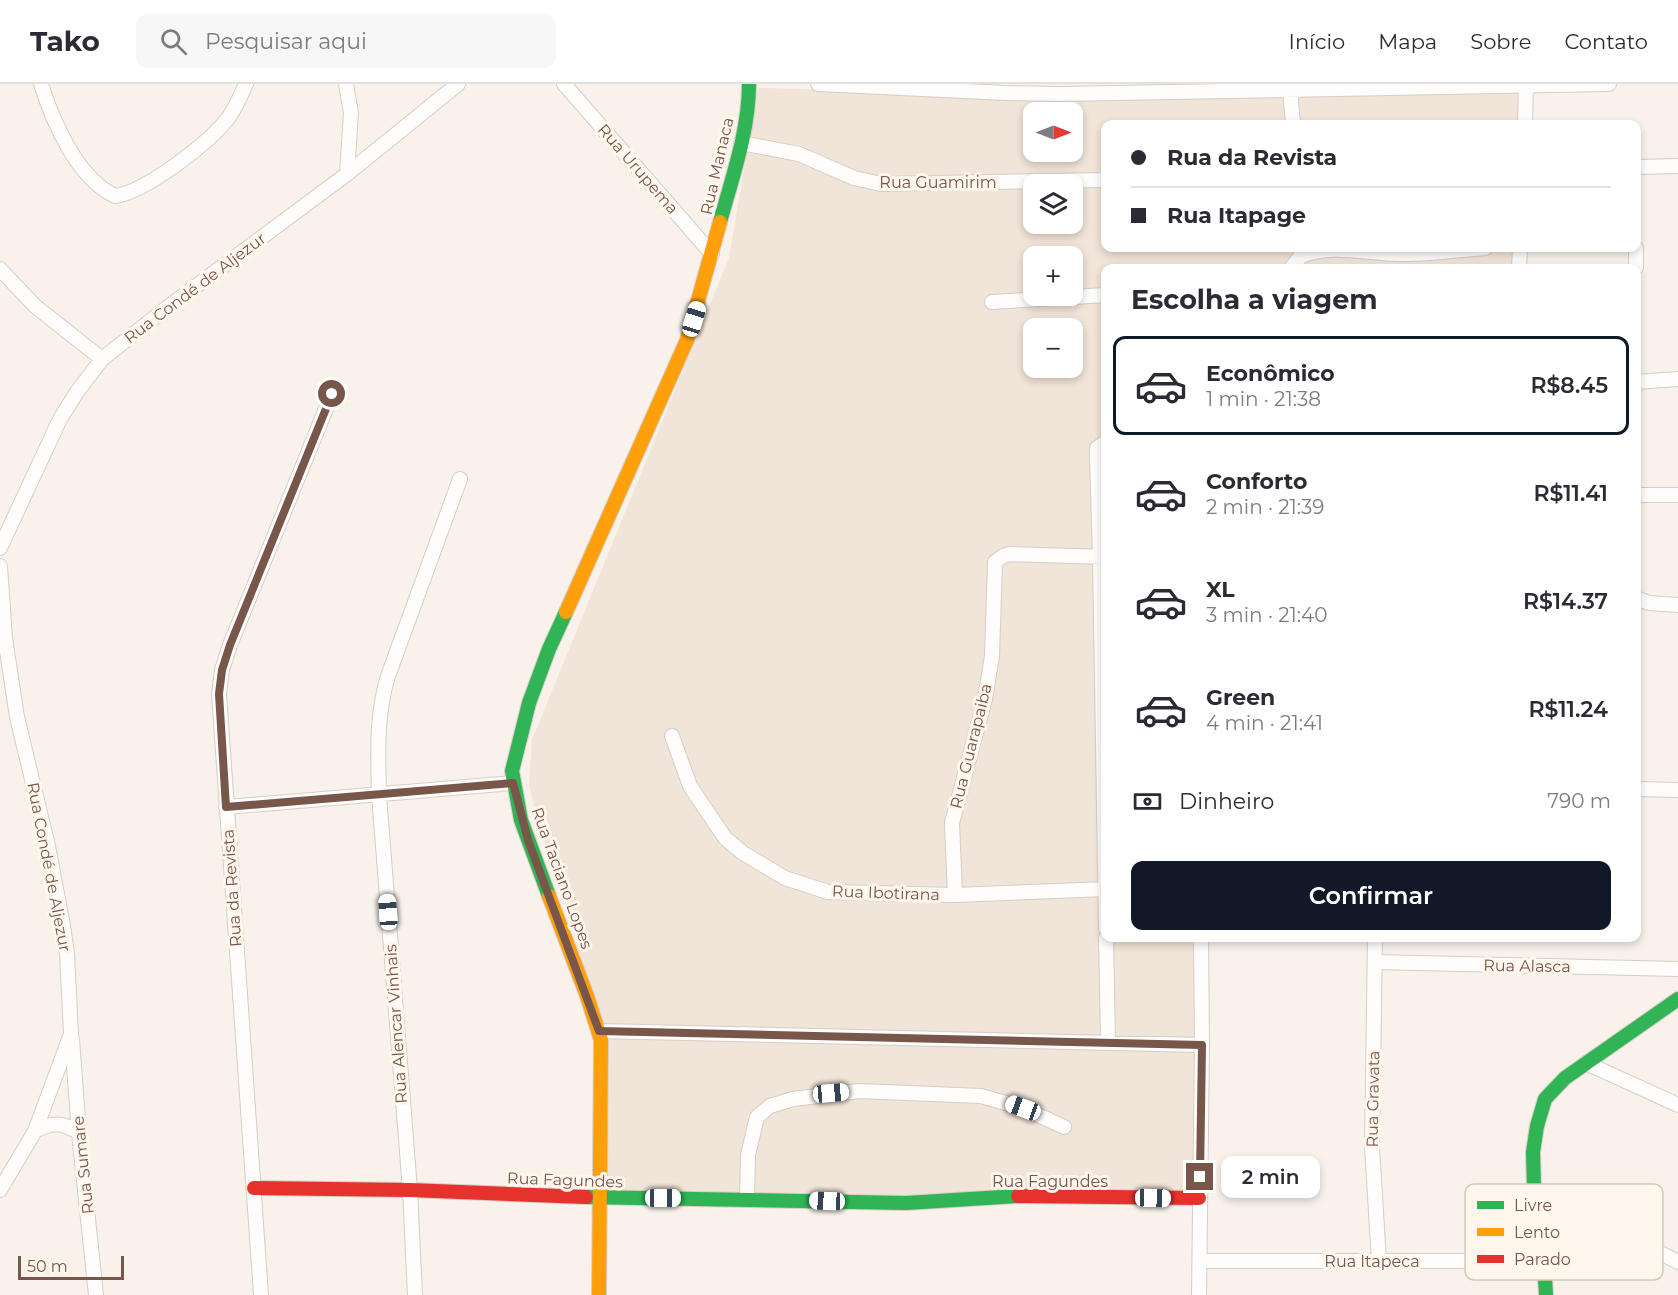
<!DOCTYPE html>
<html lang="pt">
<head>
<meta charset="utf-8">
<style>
	:root { --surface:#fff; --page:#f7f7f7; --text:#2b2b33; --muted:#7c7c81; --line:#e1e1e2; --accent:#111827 }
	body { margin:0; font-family:Montserrat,sans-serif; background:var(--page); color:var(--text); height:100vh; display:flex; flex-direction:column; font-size:22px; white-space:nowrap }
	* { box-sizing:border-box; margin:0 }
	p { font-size:20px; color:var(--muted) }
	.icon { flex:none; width:33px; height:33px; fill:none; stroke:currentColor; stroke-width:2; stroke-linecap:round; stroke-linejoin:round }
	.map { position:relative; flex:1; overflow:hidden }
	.sheet { position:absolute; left:1101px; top:180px; width:540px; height:678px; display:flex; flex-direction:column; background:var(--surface); border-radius:12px; box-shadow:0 3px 9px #0003 }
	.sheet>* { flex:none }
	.hud { position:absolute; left:1101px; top:36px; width:540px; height:132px; border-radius:12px; box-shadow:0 3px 9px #0003; display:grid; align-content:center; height:132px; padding:0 30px; background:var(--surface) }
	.needle { width:39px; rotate:90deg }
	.fabs { position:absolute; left:1023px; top:18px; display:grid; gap:12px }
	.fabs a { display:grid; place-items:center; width:60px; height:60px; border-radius:12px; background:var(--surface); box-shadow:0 3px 9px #0003; font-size:30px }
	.scale { position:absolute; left:18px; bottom:15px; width:106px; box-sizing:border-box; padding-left:6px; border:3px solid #78564a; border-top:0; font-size:16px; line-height:21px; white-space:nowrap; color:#78564a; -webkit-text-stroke:4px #fff6ed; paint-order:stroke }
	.end { position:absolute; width:27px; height:27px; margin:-14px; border:8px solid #78564a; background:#fff; box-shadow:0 0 0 3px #fff }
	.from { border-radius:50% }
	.bubble { position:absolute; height:42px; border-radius:12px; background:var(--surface); box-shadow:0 3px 9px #0003; font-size:20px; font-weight:600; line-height:42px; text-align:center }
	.car { position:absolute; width:18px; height:36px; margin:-18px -9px; border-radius:8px; box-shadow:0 0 4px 2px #0007; background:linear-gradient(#fff 24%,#345 0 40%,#fff 0 76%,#345 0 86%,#fff 0) }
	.hud b { display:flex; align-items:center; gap:21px; height:57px; font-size:22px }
	.hud b+b { border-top:2px solid var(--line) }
	.hud i { width:15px; height:15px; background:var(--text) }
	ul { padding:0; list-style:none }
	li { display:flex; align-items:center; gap:18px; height:99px; margin:0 12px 9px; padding:0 18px; border:3px solid transparent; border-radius:12px }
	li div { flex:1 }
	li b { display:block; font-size:22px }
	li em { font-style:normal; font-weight:600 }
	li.selected { border-color:var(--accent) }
	li>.icon { width:54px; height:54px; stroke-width:1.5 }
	h2 { padding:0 30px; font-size:27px; line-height:72px }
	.pay { display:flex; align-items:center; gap:15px; height:66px; padding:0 30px; font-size:22px }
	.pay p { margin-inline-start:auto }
	.cta { display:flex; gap:12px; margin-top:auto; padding:12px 30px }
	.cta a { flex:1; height:69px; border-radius:12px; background:var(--accent); color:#fff; font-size:24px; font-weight:600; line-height:69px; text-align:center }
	header { display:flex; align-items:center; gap:36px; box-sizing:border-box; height:84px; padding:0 30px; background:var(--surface); border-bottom:2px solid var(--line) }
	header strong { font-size:28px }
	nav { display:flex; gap:33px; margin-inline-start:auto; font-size:21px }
	.search { width:420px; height:54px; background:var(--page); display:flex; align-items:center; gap:15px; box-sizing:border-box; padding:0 21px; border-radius:12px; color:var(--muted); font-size:22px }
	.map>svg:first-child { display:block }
	.residential { fill:#f1e4d8; fill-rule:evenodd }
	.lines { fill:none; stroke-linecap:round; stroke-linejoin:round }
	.street-casing { stroke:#d6cdc8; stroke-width:16 }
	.fast-casing { stroke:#d8cdc8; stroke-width:16 }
	.slow-casing { stroke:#d8cdc8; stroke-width:16 }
	.jam-casing { stroke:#d8cdc8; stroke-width:16 }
	.street { stroke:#fefdfc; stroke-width:14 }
	.fast { stroke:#30b455; stroke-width:14 }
	.slow { stroke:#ff9f0a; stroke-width:14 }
	.jam { stroke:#e5322d; stroke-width:14 }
	.route { stroke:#78564a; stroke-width:8 }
	.labels { text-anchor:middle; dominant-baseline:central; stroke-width:6; stroke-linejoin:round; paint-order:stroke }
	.street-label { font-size:16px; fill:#78564a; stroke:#fff6ed }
	.key { fill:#fff6ed; stroke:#d6c6bc; stroke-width:1.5 }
	.key-label { font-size:16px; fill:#78564a }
</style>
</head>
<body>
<header>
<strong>Tako</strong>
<div class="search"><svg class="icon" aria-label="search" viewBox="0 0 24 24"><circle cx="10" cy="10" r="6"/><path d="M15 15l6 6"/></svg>Pesquisar aqui</div>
<nav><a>Início</a><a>Mapa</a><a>Sobre</a><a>Contato</a></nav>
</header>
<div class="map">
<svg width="1678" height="1211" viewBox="0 0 1678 1211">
	<rect width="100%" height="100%" fill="#f8f2eb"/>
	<path class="residential" d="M758,4l358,9 410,-4 -2,31h-418v124h414l-1,20h-413v670h98l-5,260 -593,2 3,-155 -69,-216 -11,-44 3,-45 197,-482zM1034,28h38v40h-38zM1034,100h38v40h-38zM1034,172h38v40h-38zM1034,244h38v40h-38z"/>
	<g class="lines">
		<defs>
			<path id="street" d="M41,0c12,38 36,94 74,112 31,-4 95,-54 114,-79 7,-10 12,-22 17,-33
				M346,0l5,29 -4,61
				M564,0l148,170
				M818,0l188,9 54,1 549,-10
				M1290,6l3,34
				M1525,40l1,-38
				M741,59l58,11 55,24 27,6 225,-4
				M1636,83l42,-1
				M1636,164v20
				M1301,172c32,-12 62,-3 96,-2 29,1 59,-4 88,-6
				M1291,184l10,-12v-6
				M1519,184l1,-20
				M0,185l35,37 67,53
				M992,218l114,-7
				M1636,298l42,-3
				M1106,358l-9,6v7l3,102 6,372
				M1636,411h42
				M0,464l60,-129 17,-27 25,-33 66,-52 179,-133 111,-90
				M0,482l5,72 12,79 31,129 15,80 4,28 4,80 -36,97 -35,59
				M1636,514l13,5 29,2
				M672,652l18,50 35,52 18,15 42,25 43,14 127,3 151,-6
				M1636,705l42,1
				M226,723l287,-24
				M955,811l-3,-72 33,-124 7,-43 3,-94 8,-6 7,-2 96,3
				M1106,854l2,104
				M1375,854l-3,209 7,114
				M1375,878l303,7
				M599,947l603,14
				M72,955l7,94 17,162
				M1586,979l92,42
				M35,1047c16,-9 29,-9 44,2
				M1534,1104l144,74
				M747,1115l1,-44 9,-38 13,-11 23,-7 66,-8 122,5 42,12 41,19
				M1200,1177h344
				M261,1211l-42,-601 3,-24 8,-25 102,-251
				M415,1211l-5,-105 -31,-395c-1,-41 -3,-80 9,-119l72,-197
				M1199,1211l3,-250 -1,-107"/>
			<path id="fast" d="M720,138c12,-44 29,-91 29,-138
				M549,812l-28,-76 -9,-49 17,-68 20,-54 17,-37
				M586,1113l320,6 112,-7
				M1546,1211l-2,-34 -10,-73 -1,-36 4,-26 8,-27 20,-21 113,-79"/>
			<path id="slow" d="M566,528l121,-272 33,-118
				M549,812l38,100 14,44 -2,255"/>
			<path id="jam" d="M254,1104l156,2 176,7
				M1018,1112l181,2"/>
		</defs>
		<use href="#street" class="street-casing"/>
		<use href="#fast" class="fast-casing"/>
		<use href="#slow" class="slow-casing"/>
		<use href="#jam" class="jam-casing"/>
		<use href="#street" class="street"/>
		<use href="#fast" class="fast"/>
		<use href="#slow" class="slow"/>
		<use href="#jam" class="jam"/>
	</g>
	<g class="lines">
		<path class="route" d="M332,310l-102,251 -8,25 -3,24 7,113 287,-24 15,57 71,191 603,14 -2,132"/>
	</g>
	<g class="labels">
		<g class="street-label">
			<text transform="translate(717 82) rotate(-77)">Rua Manaca</text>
			<text transform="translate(638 85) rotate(49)">Rua Urupema</text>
			<text x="938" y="98">Rua Guamirim</text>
			<text transform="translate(195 204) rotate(-37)">Rua Condé de Aljezur</text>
			<text transform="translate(971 662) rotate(-76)">Rua Guarapaiba</text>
			<text transform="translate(49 783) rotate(79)">Rua Condé de Aljezur</text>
			<text transform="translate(562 794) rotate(70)">Rua Taciano Lopes</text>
			<text transform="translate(232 804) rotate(-94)">Rua da Revista</text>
			<text transform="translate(886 809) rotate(2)">Rua Ibotirana</text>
			<text transform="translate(1527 882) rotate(1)">Rua Alasca</text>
			<text transform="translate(396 940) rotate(-94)">Rua Alencar Vinhais</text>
			<text transform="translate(1373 1015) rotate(-89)">Rua Gravata</text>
			<text transform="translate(83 1081) rotate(-96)">Rua Sumare</text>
			<text transform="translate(565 1096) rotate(2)">Rua Fagundes</text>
			<text x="1050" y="1097">Rua Fagundes</text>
			<text x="1372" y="1177">Rua Itapeca</text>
		</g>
	</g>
	<rect x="1465" y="1100" width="198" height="96" rx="9" class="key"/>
	<rect x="1477" y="1117" width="27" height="8" fill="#30b455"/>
	<rect x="1477" y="1144" width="27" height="8" fill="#ff9f0a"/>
	<rect x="1477" y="1171" width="27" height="8" fill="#e5322d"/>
	<g class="key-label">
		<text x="1514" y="1127">Livre</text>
		<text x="1514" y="1154">Lento</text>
		<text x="1514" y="1181">Parado</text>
	</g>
</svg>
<div class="fabs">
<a><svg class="needle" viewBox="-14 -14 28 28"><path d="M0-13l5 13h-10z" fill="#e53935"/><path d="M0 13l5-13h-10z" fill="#7c7c81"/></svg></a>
<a><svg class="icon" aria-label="layers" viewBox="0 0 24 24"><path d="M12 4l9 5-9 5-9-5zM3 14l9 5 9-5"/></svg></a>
<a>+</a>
<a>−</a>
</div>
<div class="scale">50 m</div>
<i class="end from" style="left:332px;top:310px"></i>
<i class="end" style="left:1200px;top:1093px"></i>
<div class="bubble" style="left:1221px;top:1072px;width:99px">2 min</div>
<i class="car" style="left:694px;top:235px;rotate:17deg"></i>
<i class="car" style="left:388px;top:828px;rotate:356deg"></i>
<i class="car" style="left:831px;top:1009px;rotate:85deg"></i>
<i class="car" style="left:1023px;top:1024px;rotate:290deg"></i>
<i class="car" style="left:663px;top:1114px;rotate:90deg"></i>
<i class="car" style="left:1153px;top:1114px;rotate:91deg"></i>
<i class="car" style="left:827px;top:1117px;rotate:272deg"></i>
<div class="hud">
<b><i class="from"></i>Rua da Revista</b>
<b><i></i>Rua Itapage</b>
</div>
<section class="sheet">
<h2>Escolha a viagem</h2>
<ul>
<li class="selected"><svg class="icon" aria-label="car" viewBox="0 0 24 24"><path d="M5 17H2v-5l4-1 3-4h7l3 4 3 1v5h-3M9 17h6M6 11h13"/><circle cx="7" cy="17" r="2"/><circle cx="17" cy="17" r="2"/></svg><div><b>Econômico</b><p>1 min · 21:38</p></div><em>R$8.45</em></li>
<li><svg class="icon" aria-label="car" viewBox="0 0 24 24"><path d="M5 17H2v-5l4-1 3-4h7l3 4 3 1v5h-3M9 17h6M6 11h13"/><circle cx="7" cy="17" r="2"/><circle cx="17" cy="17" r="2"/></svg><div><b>Conforto</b><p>2 min · 21:39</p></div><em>R$11.41</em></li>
<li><svg class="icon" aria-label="car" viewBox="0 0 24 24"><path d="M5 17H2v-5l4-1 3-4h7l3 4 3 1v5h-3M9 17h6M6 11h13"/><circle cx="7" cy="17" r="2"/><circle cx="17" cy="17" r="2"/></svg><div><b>XL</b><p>3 min · 21:40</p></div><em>R$14.37</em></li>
<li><svg class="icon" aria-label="car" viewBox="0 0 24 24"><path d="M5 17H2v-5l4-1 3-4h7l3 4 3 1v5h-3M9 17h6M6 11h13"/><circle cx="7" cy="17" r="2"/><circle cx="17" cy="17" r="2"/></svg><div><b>Green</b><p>4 min · 21:41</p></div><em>R$11.24</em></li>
</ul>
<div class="pay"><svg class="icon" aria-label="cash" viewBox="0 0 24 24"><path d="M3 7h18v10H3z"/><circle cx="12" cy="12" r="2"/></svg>Dinheiro<p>790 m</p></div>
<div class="cta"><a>Confirmar</a></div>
</section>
</div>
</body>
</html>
